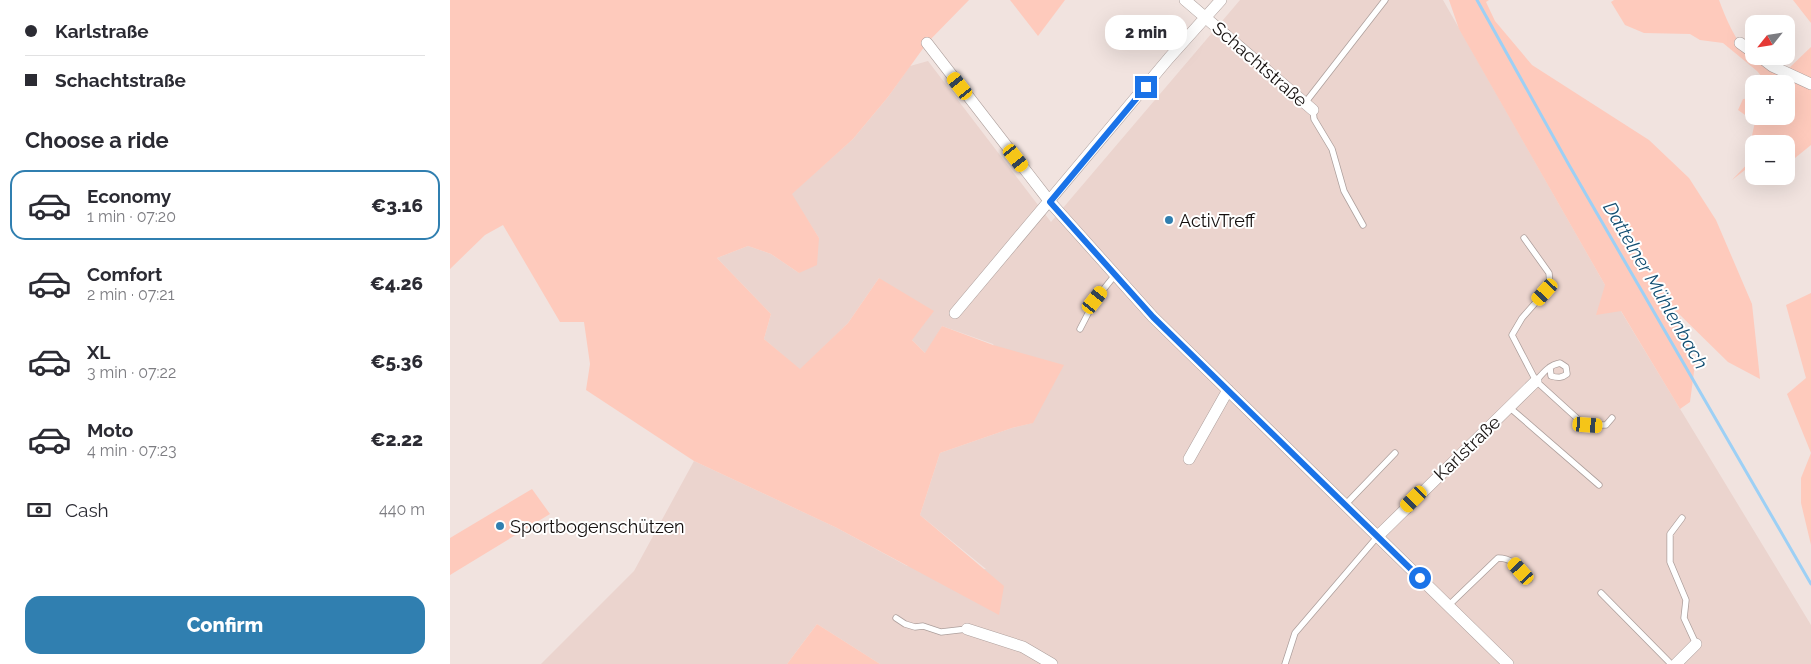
<!DOCTYPE html>
<html lang="en">
<head>
<meta charset="utf-8">
<style>
	:root { --surface:#fff; --page:#f7f7f7; --text:#2b2b33; --muted:#7c7c81; --line:#e1e1e2; --accent:#307fb0 }
	body { margin:0; font-family:Raleway,sans-serif; background:var(--page); color:var(--text); height:100vh; display:flex; flex-direction:column; font-size:19px; white-space:nowrap }
	* { box-sizing:border-box; margin:0 }
	p { font-size:16px; color:var(--muted) }
	.icon { flex:none; width:28px; height:28px; fill:none; stroke:currentColor; stroke-width:2; stroke-linecap:round; stroke-linejoin:round }
	.map { position:relative; flex:1; overflow:hidden }
	.details { display:flex; flex-direction:column; background:var(--surface); width:450px }
	.details>* { flex:none }
	.guide { display:grid; align-content:center; height:110px; padding:0 25px; background:var(--surface) }
	.needle { width:32px; rotate:240deg }
	.fabs { position:absolute; left:1295px; top:15px; display:grid; gap:10px }
	.fabs a { display:grid; place-items:center; width:50px; height:50px; border-radius:10px; background:var(--surface); box-shadow:0 5px 20px #0002; font-size:25px }
	.end { position:absolute; width:22px; height:22px; margin:-11px; border:6px solid #1a73e8; background:#fff; box-shadow:0 0 0 2px #fff }
	.from { border-radius:50% }
	.bubble { position:absolute; height:35px; border-radius:15px; background:var(--surface); box-shadow:0 5px 20px #0002; font-size:16px; font-weight:800; line-height:35px; text-align:center }
	.car { position:absolute; width:15px; height:30px; margin:-15px -8px; border-radius:6px; box-shadow:0 0 4px 1px #0007; background:linear-gradient(#f5c518 24%,#345 0 40%,#f5c518 0 76%,#345 0 86%,#f5c518 0) }
	.guide b { display:flex; align-items:center; gap:18px; height:48px; font-size:19px }
	.guide b+b { border-top:1px solid var(--line) }
	.guide i { width:12px; height:12px; background:var(--text) }
	ul { padding:0; list-style:none }
	li { display:flex; align-items:center; gap:15px; height:70px; margin:0 10px 8px; padding:0 15px; border:2px solid transparent; border-radius:15px }
	li div { flex:1 }
	li b { display:block; font-size:19px }
	li em { font-style:normal; font-weight:800 }
	li.current { border-color:var(--accent) }
	li>.icon { width:45px; height:45px; stroke-width:1.5 }
	h2 { padding:0 25px; font-size:22px; line-height:60px }
	.pay { display:flex; align-items:center; gap:12px; height:55px; padding:0 25px; font-size:19px }
	.pay p { margin-inline-start:auto }
	.button { display:flex; gap:10px; margin-top:auto; padding:10px 25px }
	.button a { flex:1; height:58px; border-radius:15px; background:var(--accent); color:#fff; font-size:20px; font-weight:800; line-height:58px; text-align:center }
	main { display:flex; flex:1; min-height:0 }
	.map>svg:first-child { display:block }
	.built { fill:#ebd4ce }
	.green { fill:#fecabc }
	.lines { fill:none; stroke-linecap:round; stroke-linejoin:round }
	.stream { stroke:#9dd0f5; stroke-width:3 }
	.lane-casing { stroke:#ad9f9c; stroke-width:7 }
	.street-casing { stroke:#ad9f9c; stroke-width:12 }
	.lane { stroke:#fff; stroke-width:5.5 }
	.street { stroke:#fff; stroke-width:11 }
	.route { stroke:#1a73e8; stroke-width:6 }
	.poi-dot { fill:#307fb0; stroke:#fff; stroke-width:2 }
	.labels { text-anchor:middle; dominant-baseline:central; stroke-width:4; stroke-linejoin:round; paint-order:stroke }
	.street-label { font-size:18px; fill:#15100f; stroke:#fff }
	.poi-label { font-size:18px; fill:#15100f; stroke:#fff; text-anchor:start }
	.water-label { font-size:19px; font-style:italic; fill:#124e72; stroke:#fff }
</style>
</head>
<body>
<main>
<section class="details">
<div class="guide">
<b><i class="from"></i>Karlstraße</b>
<b><i></i>Schachtstraße</b>
</div>
<h2>Choose a ride</h2>
<ul>
<li class="current"><svg class="icon" aria-label="car" viewBox="0 0 24 24"><path d="M5 17H2v-5l4-1 3-4h7l3 4 3 1v5h-3M9 17h6M6 11h13"/><circle cx="7" cy="17" r="2"/><circle cx="17" cy="17" r="2"/></svg><div><b>Economy</b><p>1 min · 07:20</p></div><em>€3.16</em></li>
<li><svg class="icon" aria-label="car" viewBox="0 0 24 24"><path d="M5 17H2v-5l4-1 3-4h7l3 4 3 1v5h-3M9 17h6M6 11h13"/><circle cx="7" cy="17" r="2"/><circle cx="17" cy="17" r="2"/></svg><div><b>Comfort</b><p>2 min · 07:21</p></div><em>€4.26</em></li>
<li><svg class="icon" aria-label="car" viewBox="0 0 24 24"><path d="M5 17H2v-5l4-1 3-4h7l3 4 3 1v5h-3M9 17h6M6 11h13"/><circle cx="7" cy="17" r="2"/><circle cx="17" cy="17" r="2"/></svg><div><b>XL</b><p>3 min · 07:22</p></div><em>€5.36</em></li>
<li><svg class="icon" aria-label="car" viewBox="0 0 24 24"><path d="M5 17H2v-5l4-1 3-4h7l3 4 3 1v5h-3M9 17h6M6 11h13"/><circle cx="7" cy="17" r="2"/><circle cx="17" cy="17" r="2"/></svg><div><b>Moto</b><p>4 min · 07:23</p></div><em>€2.22</em></li>
</ul>
<div class="pay"><svg class="icon" aria-label="cash" viewBox="0 0 24 24"><path d="M3 7h18v10H3z"/><circle cx="12" cy="12" r="2"/></svg>Cash<p>440 m</p></div>
<div class="button"><a>Confirm</a></div>
</section>
<div class="map">
<svg width="1361" height="664" viewBox="0 0 1361 664">
	<rect width="100%" height="100%" fill="#f1e3df"/>
	<path class="built" d="M790,0h203l162,285 206,340v39h-931l-63,-40 -30,40h-246l93,-93 60,-110 143,67 70,38 79,3 -66,-54 20,-62 72,-25 20,-5 -39,-79 -51,-18 -16,28 -14,-14 -33,-62 -31,45 -48,47 -36,-31 7,-25 -54,-56 31,-12 23,8 28,19 20,-35 -28,-44 62,-55 35,-42 22,-31 18,-5 123,161z"/>
	<path class="green" d="M0,0h519l-42,43 -39,54 -35,42 -61,55 27,44 -2,27 -18,8 -28,-19 -23,-8 -31,12 54,56 -7,25 36,30 48,-46 31,-45 55,33 -22,29 13,13 17,-27 51,19 71,20 -31,58 -21,5 -72,25 -20,62 84,71 -5,29 -162,-87 -143,-67 -108,-71 4,-26 -6,-42h-24l-57,-97 -18,10 -35,34z
		M560,0h55l-27,36z
		M999,0h40l-3,2 9,19 37,44 117,75 40,38 27,42 36,84 8,75 -32,-17 -49,-48 16,50 -5,38 -10,7 -59,-98 -25,4 9,-30 -146,-256z
		M1164,0h105c7,19 16,40 30,55 10,12 47,27 62,34v56l-16,13 -9,2v-16h-32v19l-22,17 20,-21 -3,-10 6,-27 -17,-12 5,-11 11,-1v18h32v-32h-18l-11,-13 -34,-28 -23,-3 -10,-6 -46,-1 -19,-8 -14,-23z
		M1343,0h18v23z
		M1361,47v31l-23,-9z
		M1361,293v160l-24,-59 19,-16 -20,-73z
		M1361,453v92l-10,-42v-25z
		M82,489l18,25 -100,61v-37z
		M367,624l63,40h-93z"/>
	<g class="lines">
		<path class="stream" d="M1027,0l92,165 242,419"/>
		<defs>
			<path id="lane" d="M855,103l80,-103
				M863,110l1,9 18,30 12,42 19,34
				M1074,238l25,35 1,11 -5,8 -23,26 -10,17 24,46 44,40 8,4h18l6,-7
				M630,329l15,-29 20,-25
				M1086,381c7,-8 13,-16 24,-18l6,4 1,7c-5,4 -9,4 -16,2l-1,-9
				M1059,407l90,78
				M896,504l49,-51
				M1232,518l-12,16v28l16,38 -2,18 12,26
				M1151,593l70,71
				M998,606l50,-48c16,0 21,11 31,22
				M446,618l9,6 10,3 8,-1 18,6 26,-3
				M835,664l10,-31 83,-97"/>
			<path id="street" d="M735,0l128,110
				M477,43l123,159 103,115 355,347
				M1290,43l14,10
				M1309,56l13,10 39,18
				M505,313l214,-255 52,-58
				M739,459l39,-69
				M928,536l158,-155
				M517,629l56,18 29,17
				M1226,664l20,-20"/>
		</defs>
		<use href="#lane" class="lane-casing"/>
		<use href="#street" class="street-casing"/>
		<use href="#lane" class="lane"/>
		<use href="#street" class="street"/>
	</g>
	<g class="lines">
		<path class="route" d="M696,87l-96,115 103,115 267,261"/>
	</g>
	<g class="poi-dot">
		<circle cx="719" cy="220" r="5"/>
		<circle cx="50" cy="526" r="5"/>
	</g>
	<g class="labels">
		<g class="street-label">
			<text transform="translate(810 64) rotate(41)">Schachtstraße</text>
			<text transform="translate(1017 448) rotate(-44)">Karlstraße</text>
		</g>
		<g class="poi-label">
			<text x="729" y="220">ActivTreff</text>
			<text x="60" y="526">Sportbogenschützen</text>
		</g>
		<g class="water-label">
			<text transform="translate(1206 285) rotate(60)">Dattelner Mühlenbach</text>
		</g>
	</g>
</svg>
<div class="fabs">
<a><svg class="needle" viewBox="-14 -14 28 28"><path d="M0-13l5 13h-10z" fill="#e53935"/><path d="M0 13l5-13h-10z" fill="#7c7c81"/></svg></a>
<a>+</a>
<a>−</a>
</div>
<i class="end from" style="left:970px;top:578px"></i>
<i class="end" style="left:696px;top:87px"></i>
<div class="bubble" style="left:655px;top:15px;width:82px">2 min</div>
<i class="car" style="left:510px;top:86px;rotate:322deg"></i>
<i class="car" style="left:566px;top:158px;rotate:142deg"></i>
<i class="car" style="left:1095px;top:292px;rotate:222deg"></i>
<i class="car" style="left:645px;top:300px;rotate:38deg"></i>
<i class="car" style="left:1138px;top:425px;rotate:94deg"></i>
<i class="car" style="left:964px;top:499px;rotate:225deg"></i>
<i class="car" style="left:1071px;top:571px;rotate:318deg"></i>
</div>
</main>
</body>
</html>
